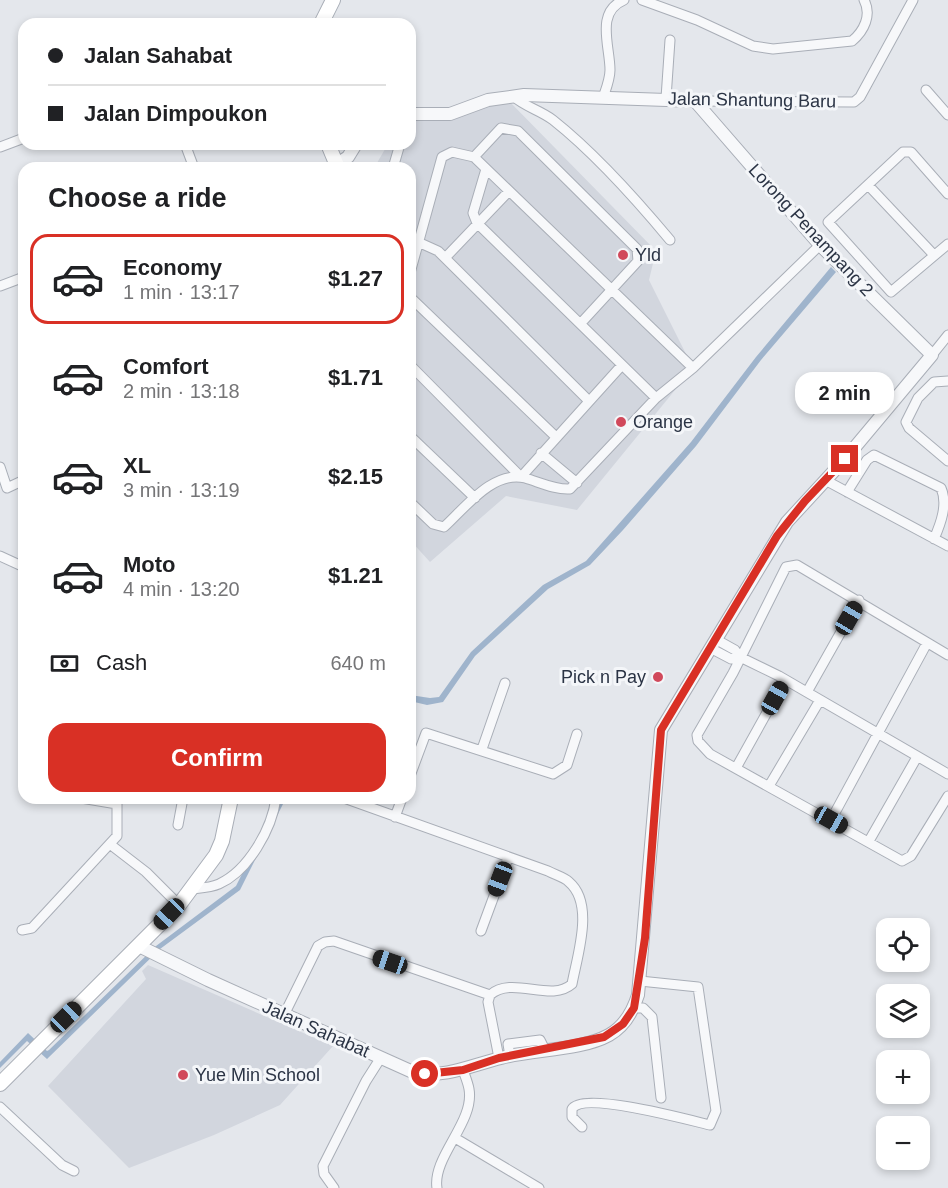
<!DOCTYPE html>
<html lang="en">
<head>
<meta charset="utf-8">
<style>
	:root { --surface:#fff; --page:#f6f6f6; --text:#202124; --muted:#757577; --line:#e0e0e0; --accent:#d93025 }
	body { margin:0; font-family:Arial,sans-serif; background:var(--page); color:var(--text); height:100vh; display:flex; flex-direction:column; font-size:22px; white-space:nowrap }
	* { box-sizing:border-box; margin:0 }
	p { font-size:20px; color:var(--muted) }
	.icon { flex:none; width:33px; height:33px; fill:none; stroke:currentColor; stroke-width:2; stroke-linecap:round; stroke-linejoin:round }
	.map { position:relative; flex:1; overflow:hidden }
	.panel { position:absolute; left:18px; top:162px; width:398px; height:642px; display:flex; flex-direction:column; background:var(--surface); border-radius:18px; box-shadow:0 3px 9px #0003 }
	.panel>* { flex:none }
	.guide { position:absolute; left:18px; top:18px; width:398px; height:132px; border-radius:18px; box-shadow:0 3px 9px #0003; display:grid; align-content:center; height:132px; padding:0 30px; background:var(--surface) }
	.controls { position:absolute; left:876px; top:918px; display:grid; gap:12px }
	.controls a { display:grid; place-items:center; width:54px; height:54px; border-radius:12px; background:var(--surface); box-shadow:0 3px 9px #0003; font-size:30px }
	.end { position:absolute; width:27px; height:27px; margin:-14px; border:8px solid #d93025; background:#fff; box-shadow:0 0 0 3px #fff }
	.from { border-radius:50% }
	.bubble { position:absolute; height:42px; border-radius:18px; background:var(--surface); box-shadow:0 3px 9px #0003; font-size:20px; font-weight:700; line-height:42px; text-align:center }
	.car { position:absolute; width:18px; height:36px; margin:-18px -9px; border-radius:8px; box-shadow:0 0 4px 2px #0007; background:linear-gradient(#222 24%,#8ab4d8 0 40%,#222 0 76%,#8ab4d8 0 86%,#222 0) }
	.guide b { display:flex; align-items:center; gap:21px; height:57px; font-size:22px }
	.guide b+b { border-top:2px solid var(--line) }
	.guide i { width:15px; height:15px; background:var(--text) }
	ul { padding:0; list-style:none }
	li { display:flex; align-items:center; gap:18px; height:90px; margin:0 12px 9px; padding:0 18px; border:3px solid transparent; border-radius:18px }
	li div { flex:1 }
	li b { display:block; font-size:22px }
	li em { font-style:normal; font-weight:700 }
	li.current { border-color:var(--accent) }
	li>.icon { width:54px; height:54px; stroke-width:1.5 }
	h2 { padding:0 30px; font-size:27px; line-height:72px }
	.pay { display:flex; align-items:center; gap:15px; height:66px; padding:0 30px; font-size:22px }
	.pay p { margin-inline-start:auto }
	.cta { display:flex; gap:12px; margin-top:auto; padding:12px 30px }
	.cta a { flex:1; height:69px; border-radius:18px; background:var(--accent); color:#fff; font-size:24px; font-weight:700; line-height:69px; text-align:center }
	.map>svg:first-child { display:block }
	.built { fill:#d2d6de }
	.water { fill:#9fb4cc }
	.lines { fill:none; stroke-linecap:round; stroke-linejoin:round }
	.minor-casing { stroke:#a9aeb7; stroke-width:11 }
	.tertiary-casing { stroke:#a9aeb7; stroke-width:14 }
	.secondary-casing { stroke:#a9aeb7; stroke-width:16 }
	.minor { stroke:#f7f8fa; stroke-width:9 }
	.tertiary { stroke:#f7f8fa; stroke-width:12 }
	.secondary { stroke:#fff; stroke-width:14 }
	.route { stroke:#d93025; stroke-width:8 }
	.poi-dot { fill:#d1495b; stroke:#f4f6f9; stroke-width:2 }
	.labels { text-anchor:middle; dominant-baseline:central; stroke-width:6; stroke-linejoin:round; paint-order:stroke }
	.street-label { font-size:18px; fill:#2b3445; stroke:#f4f6f9 }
	.poi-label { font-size:18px; fill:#2b3445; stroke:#f4f6f9; text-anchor:start }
</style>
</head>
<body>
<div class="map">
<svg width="948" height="1188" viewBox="0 0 948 1188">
	<rect width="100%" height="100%" fill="#e4e7ec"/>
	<path class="built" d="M506,98l150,153 -7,29 44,88 -116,142 -71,-14 -76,66 -20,-22v-372h-36l14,-24h22v-30h40z
		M148,965l185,81 -53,59 -66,30 -85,33 -81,-82 98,-107 -4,-8z"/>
	<path class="water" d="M831,267l5,5 -75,88 -65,86 -73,84 -33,35 -42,24 -73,67 -32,46 -16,3 -17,-4v-6l20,3 9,-1 32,-45 72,-67 43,-24 105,-119 65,-85z
		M280,798h6l-46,92 -80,59 -113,110 -20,-18 -27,27v-6l28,-29 19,18 2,-1 107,-104 80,-60z"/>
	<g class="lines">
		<defs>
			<path id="minor" d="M642,0l55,20 56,26 20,3 79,-8c12,-10 20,-26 12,-41
				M926,90l22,25
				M513,96c12,11 27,14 40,24 43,34 82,78 117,120
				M603,98c3,-9 7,-19 7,-28 0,-24 -15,-58 14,-70
				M666,98l4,-58
				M695,101l159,1 6,-5 53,-97
				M185,144l9,24
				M0,147l24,-9
				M474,157l27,-29 17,3 119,118 1,12 -57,62
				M393,168l7,-24
				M486,169l-13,44 4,10 179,175
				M868,185l66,70
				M948,194l-37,-42h-8l-75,70 63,70 57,-48
				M418,242l20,9 151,150
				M445,258l64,-67
				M410,273l32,-116 10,-5 22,5 219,211
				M0,286l24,-9
				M410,297l146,140
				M932,355l16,-20
				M410,365l111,112
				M948,381l-14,1 -16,16 -12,24 3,6 39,33
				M410,436l65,62
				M541,453l36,30
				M0,467l7,21 17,-8
				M521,477l101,-112
				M825,480l123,66
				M847,492l20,-32 7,-5 67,33c7,16 0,35 -7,51
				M410,502l23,22 11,3c21,-19 49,-57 81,-49 14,4 30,12 45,11l86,-91 37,-30 127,-123
				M0,556l24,11
				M717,640l18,10 5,7 39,19 169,98
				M712,649l19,10 9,-2
				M948,655l-151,-90 -11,2 -53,106 -36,62 1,6 12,13 192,107 9,-5 37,-60
				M807,692l52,-92
				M482,749l23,-66
				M736,768l49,-88
				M410,776l16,-43 127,41 14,-9 10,-31
				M769,786l51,-86
				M344,798l204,73c7,4 16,6 21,11 26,22 8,74 3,102 -21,19 -60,-9 -82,11
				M395,817l7,-19
				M831,820l96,-177
				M178,825l5,-27
				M869,841l48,-84
				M111,845l35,27 33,33
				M191,889c9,-1 19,-1 28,-5 29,-13 53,-55 57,-86
				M22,930l10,-2 85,-92v-32l-36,-6
				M481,931l27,-73
				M490,995l-2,7 11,56
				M634,1008h9l9,9 9,81
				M284,1015l34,-69 7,-4 9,-1 156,54
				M510,1056l-2,-12 32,-4 5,10
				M0,1107l62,58 12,6
				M582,1127l-10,-10v-8c11,-18 117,11 138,16l6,-14 -18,-124 -58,-6
				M455,1138l84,50
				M334,1188l-10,-14 -1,-8 43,-85 14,-22
				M437,1188c-5,-31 38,-66 32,-99 -1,-6 -4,-13 -6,-19"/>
			<path id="tertiary" d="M337,164l11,-7 8,-13
				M139,946l69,34 207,93c31,5 57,-8 86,-15 32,-9 79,-7 108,-23 16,-9 24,-24 29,-40l23,-265 126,-208 58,-63 87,-104 -112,-110 -125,-144 -171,-6 -36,5 -38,14h-40"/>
			<path id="secondary" d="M321,24l12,-24
				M328,144l10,24
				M0,1084l179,-179 37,-50 6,-14 9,-43"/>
		</defs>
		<use href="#minor" class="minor-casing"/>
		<use href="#tertiary" class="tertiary-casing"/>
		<use href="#secondary" class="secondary-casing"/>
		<use href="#minor" class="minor"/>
		<use href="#tertiary" class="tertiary"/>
		<use href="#secondary" class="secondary"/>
	</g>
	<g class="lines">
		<path class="route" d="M425,1074l38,-4 36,-12 105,-21 19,-13 11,-16 11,-70 16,-208 116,-194 28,-35 40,-42"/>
	</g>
	<g class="poi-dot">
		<circle cx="623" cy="255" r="6"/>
		<circle cx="621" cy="422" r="6"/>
		<circle cx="658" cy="677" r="6"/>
		<circle cx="183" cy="1075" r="6"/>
	</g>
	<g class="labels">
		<g class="street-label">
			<text transform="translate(752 100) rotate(1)">Jalan Shantung Baru</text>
			<text transform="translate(811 230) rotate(47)">Lorong Penampang 2</text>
			<text transform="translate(316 1029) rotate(24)">Jalan Sahabat</text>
		</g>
		<g class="poi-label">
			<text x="635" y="255">Yld</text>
			<text x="633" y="422">Orange</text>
			<text x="646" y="677" text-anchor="end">Pick n Pay</text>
			<text x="195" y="1075">Yue Min School</text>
		</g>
	</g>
</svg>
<div class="controls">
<a><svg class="icon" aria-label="locate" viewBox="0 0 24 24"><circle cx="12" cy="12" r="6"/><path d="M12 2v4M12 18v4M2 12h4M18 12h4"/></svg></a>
<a><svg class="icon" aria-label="layers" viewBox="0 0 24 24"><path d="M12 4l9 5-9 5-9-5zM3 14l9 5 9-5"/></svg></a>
<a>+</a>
<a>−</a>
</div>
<i class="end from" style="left:425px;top:1074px"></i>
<i class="end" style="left:845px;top:459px"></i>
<div class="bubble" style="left:795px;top:372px;width:99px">2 min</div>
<i class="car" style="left:849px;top:618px;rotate:30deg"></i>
<i class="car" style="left:775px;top:698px;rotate:29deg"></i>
<i class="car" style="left:831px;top:820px;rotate:119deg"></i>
<i class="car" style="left:500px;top:879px;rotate:201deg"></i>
<i class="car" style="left:169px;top:914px;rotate:224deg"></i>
<i class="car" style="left:390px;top:962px;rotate:289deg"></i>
<i class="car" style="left:66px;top:1017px;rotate:46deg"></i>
<div class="guide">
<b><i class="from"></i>Jalan Sahabat</b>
<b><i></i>Jalan Dimpoukon</b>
</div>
<section class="panel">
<h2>Choose a ride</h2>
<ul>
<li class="current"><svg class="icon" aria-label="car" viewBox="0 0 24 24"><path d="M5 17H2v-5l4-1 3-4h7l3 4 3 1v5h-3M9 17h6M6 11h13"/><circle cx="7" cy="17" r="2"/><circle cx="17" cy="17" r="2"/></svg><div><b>Economy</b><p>1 min · 13:17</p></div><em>$1.27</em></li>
<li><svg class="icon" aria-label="car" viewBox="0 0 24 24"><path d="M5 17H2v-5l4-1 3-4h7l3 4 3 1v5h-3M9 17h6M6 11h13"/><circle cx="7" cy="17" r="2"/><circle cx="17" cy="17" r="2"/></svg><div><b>Comfort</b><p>2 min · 13:18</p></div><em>$1.71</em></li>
<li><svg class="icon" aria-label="car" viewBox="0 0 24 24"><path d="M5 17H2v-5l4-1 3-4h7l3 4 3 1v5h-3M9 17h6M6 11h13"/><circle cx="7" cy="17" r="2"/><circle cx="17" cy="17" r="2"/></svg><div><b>XL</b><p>3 min · 13:19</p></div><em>$2.15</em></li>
<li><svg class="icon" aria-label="car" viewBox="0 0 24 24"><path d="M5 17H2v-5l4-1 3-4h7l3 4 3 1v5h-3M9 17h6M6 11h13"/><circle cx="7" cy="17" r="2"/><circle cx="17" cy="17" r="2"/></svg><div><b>Moto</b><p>4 min · 13:20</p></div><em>$1.21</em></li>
</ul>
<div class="pay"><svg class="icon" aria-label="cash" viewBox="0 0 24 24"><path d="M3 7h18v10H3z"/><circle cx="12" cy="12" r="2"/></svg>Cash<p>640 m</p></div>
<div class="cta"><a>Confirm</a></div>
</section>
</div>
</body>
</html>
